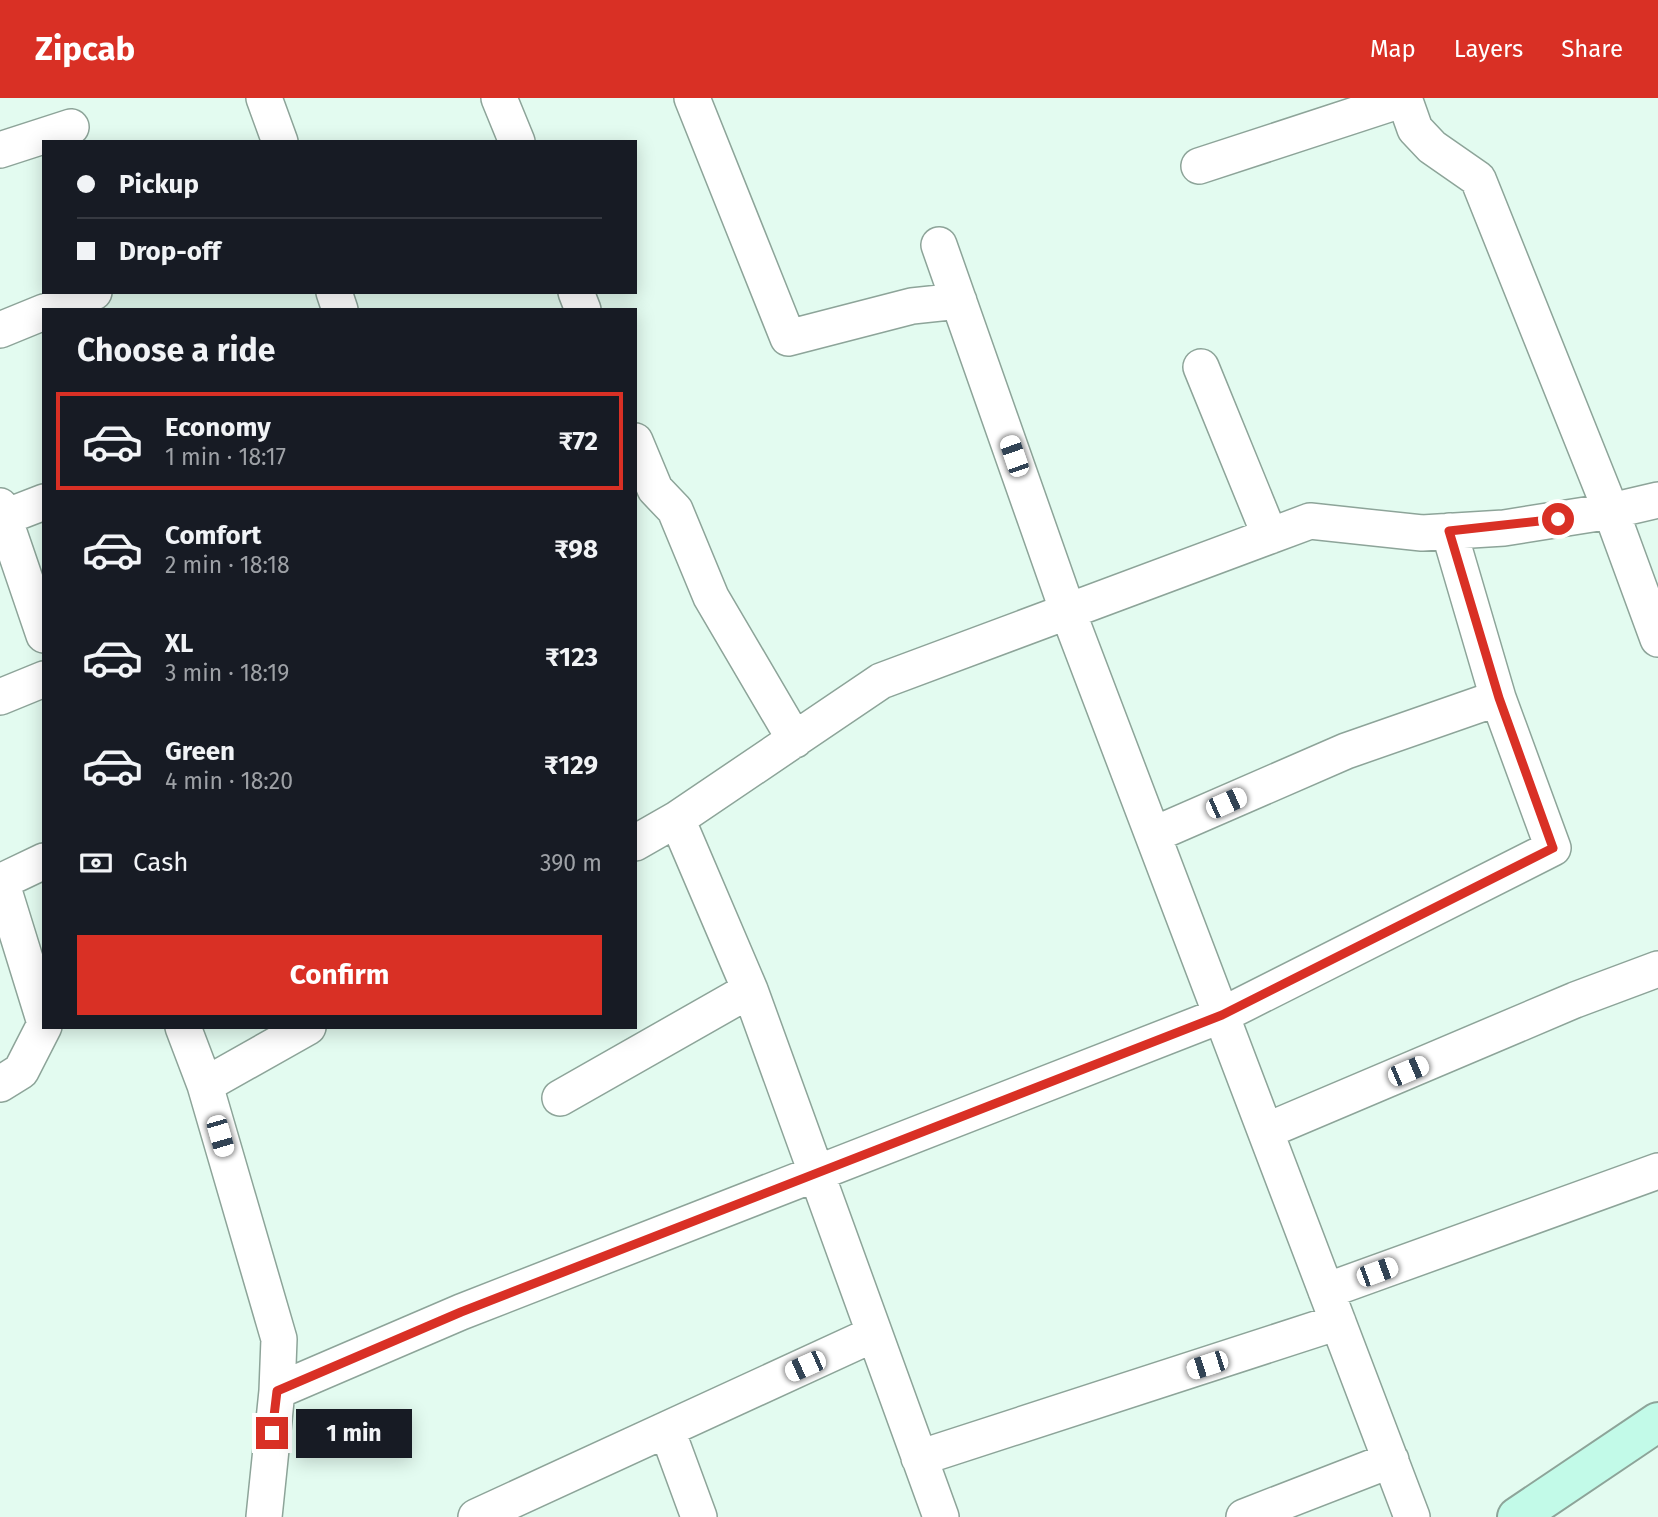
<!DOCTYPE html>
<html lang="en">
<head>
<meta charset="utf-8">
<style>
	:root { --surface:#171b24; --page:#20242c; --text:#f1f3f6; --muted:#9ea1a6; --line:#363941; --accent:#d93025 }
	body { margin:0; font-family:"Fira Sans",sans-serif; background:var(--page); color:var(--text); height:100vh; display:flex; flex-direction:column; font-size:26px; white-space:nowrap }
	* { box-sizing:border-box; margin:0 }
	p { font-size:23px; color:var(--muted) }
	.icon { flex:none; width:38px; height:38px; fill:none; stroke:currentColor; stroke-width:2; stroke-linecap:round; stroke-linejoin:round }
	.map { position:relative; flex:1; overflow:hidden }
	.drawer { position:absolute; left:42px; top:210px; width:595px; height:721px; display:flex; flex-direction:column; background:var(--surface); border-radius:0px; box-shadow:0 4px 18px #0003 }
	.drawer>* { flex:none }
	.hud { position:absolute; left:42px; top:42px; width:595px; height:154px; border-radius:0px; box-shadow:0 4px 18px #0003; display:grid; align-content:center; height:154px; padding:0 35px; background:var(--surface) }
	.end { position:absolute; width:32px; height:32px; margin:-16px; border:9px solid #d93025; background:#fff; box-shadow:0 0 0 4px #fff }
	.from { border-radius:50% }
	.bubble { position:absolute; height:49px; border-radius:0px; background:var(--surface); box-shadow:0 4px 18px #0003; font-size:23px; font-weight:700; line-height:49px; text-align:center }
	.car { position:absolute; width:21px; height:42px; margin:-21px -10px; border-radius:9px; box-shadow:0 0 5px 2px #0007; background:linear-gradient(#fff 24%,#345 0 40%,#fff 0 76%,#345 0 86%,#fff 0) }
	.hud b { display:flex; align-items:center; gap:24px; height:66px; font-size:26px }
	.hud b+b { border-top:2px solid var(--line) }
	.hud i { width:18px; height:18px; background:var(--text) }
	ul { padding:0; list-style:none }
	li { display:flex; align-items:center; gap:21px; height:98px; margin:0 14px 10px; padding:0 21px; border:4px solid transparent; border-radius:0px }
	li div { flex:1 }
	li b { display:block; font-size:26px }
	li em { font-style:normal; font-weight:700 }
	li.current { border-color:var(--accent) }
	li>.icon { width:63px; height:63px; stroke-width:1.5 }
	h2 { padding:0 35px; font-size:32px; line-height:84px }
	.pay { display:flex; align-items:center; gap:18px; height:77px; padding:0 35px; font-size:26px }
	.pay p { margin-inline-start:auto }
	.cta { display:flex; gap:14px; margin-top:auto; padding:14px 35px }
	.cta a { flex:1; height:80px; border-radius:0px; background:var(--accent); color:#fff; font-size:28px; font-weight:700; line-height:80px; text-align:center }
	header { display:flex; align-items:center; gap:42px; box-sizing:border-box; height:98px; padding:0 35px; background:var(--accent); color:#fff }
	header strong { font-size:33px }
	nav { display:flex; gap:38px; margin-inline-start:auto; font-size:24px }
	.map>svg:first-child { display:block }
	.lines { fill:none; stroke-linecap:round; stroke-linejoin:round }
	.street-casing { stroke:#8da499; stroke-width:38 }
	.secondary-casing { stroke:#8da499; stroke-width:42 }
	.street { stroke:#fff; stroke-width:35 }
	.secondary { stroke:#c2fae8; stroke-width:38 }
	.route { stroke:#d93025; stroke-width:9 }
</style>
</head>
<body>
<header>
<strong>Zipcab</strong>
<nav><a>Map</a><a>Layers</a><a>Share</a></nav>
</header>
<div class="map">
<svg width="1658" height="1419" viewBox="0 0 1658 1419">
	<rect width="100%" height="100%" fill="#e3fbf0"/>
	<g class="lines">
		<defs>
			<path id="street" d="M264,0l16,44
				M499,0l18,44
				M692,0l96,240 124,-32 47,-5
				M1404,0l11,31 17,18 46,32 133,332 47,128
				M0,52l71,-23
				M1199,68l205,-67
				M939,147l129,367 344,905
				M334,194l6,18
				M576,194l7,18
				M50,212l44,-18
				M0,232l44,-18
				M1201,269l69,169
				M635,343l20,48 20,21 36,87 84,143
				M0,408l44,129
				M0,421l44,-17
				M0,599l44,-18
				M677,721l73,171 191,527
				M1153,737l193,-84 152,-53
				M635,745l42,-24 204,-138 429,-160 112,12 82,-5 107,-17 47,-11
				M1,783l43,139
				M0,784l44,-21
				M183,929l22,58 74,254 -2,52 -13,126
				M0,986l21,-13 23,-45
				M205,987l103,-58
				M560,1000l190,-108
				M1266,1033l309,-131 83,-31
				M1326,1193l332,-120
				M277,1293l184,-79 761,-297 331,-167 -55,-150 -49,-167
				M667,1332l32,87
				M919,1360l419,-136
				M476,1419l398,-183
				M1244,1419l147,-57"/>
			<path id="secondary" d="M1517,1419l141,-95"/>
		</defs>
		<use href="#street" class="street-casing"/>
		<use href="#secondary" class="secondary-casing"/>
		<use href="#street" class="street"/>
		<use href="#secondary" class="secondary"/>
	</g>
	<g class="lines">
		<path class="route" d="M272,1335l5,-42 184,-79 761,-297 331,-167 -54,-150 -50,-167 109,-12"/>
	</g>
</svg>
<i class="end from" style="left:1558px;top:421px"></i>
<i class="end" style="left:272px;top:1335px"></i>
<div class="bubble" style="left:296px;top:1311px;width:116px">1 min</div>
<i class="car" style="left:1014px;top:358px;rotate:341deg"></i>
<i class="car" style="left:1226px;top:705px;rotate:66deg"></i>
<i class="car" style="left:1408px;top:973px;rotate:67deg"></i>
<i class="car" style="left:220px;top:1038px;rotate:164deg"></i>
<i class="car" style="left:1377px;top:1174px;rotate:70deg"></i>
<i class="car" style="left:1207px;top:1267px;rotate:252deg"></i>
<i class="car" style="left:805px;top:1268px;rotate:246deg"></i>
<div class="hud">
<b><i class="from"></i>Pickup</b>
<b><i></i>Drop-off</b>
</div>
<section class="drawer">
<h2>Choose a ride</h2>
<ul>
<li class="current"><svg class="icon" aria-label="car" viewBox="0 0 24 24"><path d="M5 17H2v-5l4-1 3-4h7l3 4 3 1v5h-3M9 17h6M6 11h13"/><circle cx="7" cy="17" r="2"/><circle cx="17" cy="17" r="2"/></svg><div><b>Economy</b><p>1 min · 18:17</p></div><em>₹72</em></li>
<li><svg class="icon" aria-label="car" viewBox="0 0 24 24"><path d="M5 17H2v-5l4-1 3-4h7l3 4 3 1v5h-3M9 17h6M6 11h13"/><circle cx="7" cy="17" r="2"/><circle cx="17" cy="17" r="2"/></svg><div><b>Comfort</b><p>2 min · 18:18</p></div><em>₹98</em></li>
<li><svg class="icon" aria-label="car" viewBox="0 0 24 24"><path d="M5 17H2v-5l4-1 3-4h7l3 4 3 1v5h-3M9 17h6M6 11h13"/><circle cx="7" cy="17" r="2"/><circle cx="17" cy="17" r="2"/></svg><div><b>XL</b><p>3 min · 18:19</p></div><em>₹123</em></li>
<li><svg class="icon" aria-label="car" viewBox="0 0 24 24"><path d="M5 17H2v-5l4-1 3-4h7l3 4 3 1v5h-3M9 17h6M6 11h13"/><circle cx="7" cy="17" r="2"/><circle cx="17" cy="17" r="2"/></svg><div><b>Green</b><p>4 min · 18:20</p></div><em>₹129</em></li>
</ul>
<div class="pay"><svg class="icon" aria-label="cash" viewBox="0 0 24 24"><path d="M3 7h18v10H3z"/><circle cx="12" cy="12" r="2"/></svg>Cash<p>390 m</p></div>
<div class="cta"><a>Confirm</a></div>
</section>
</div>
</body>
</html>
